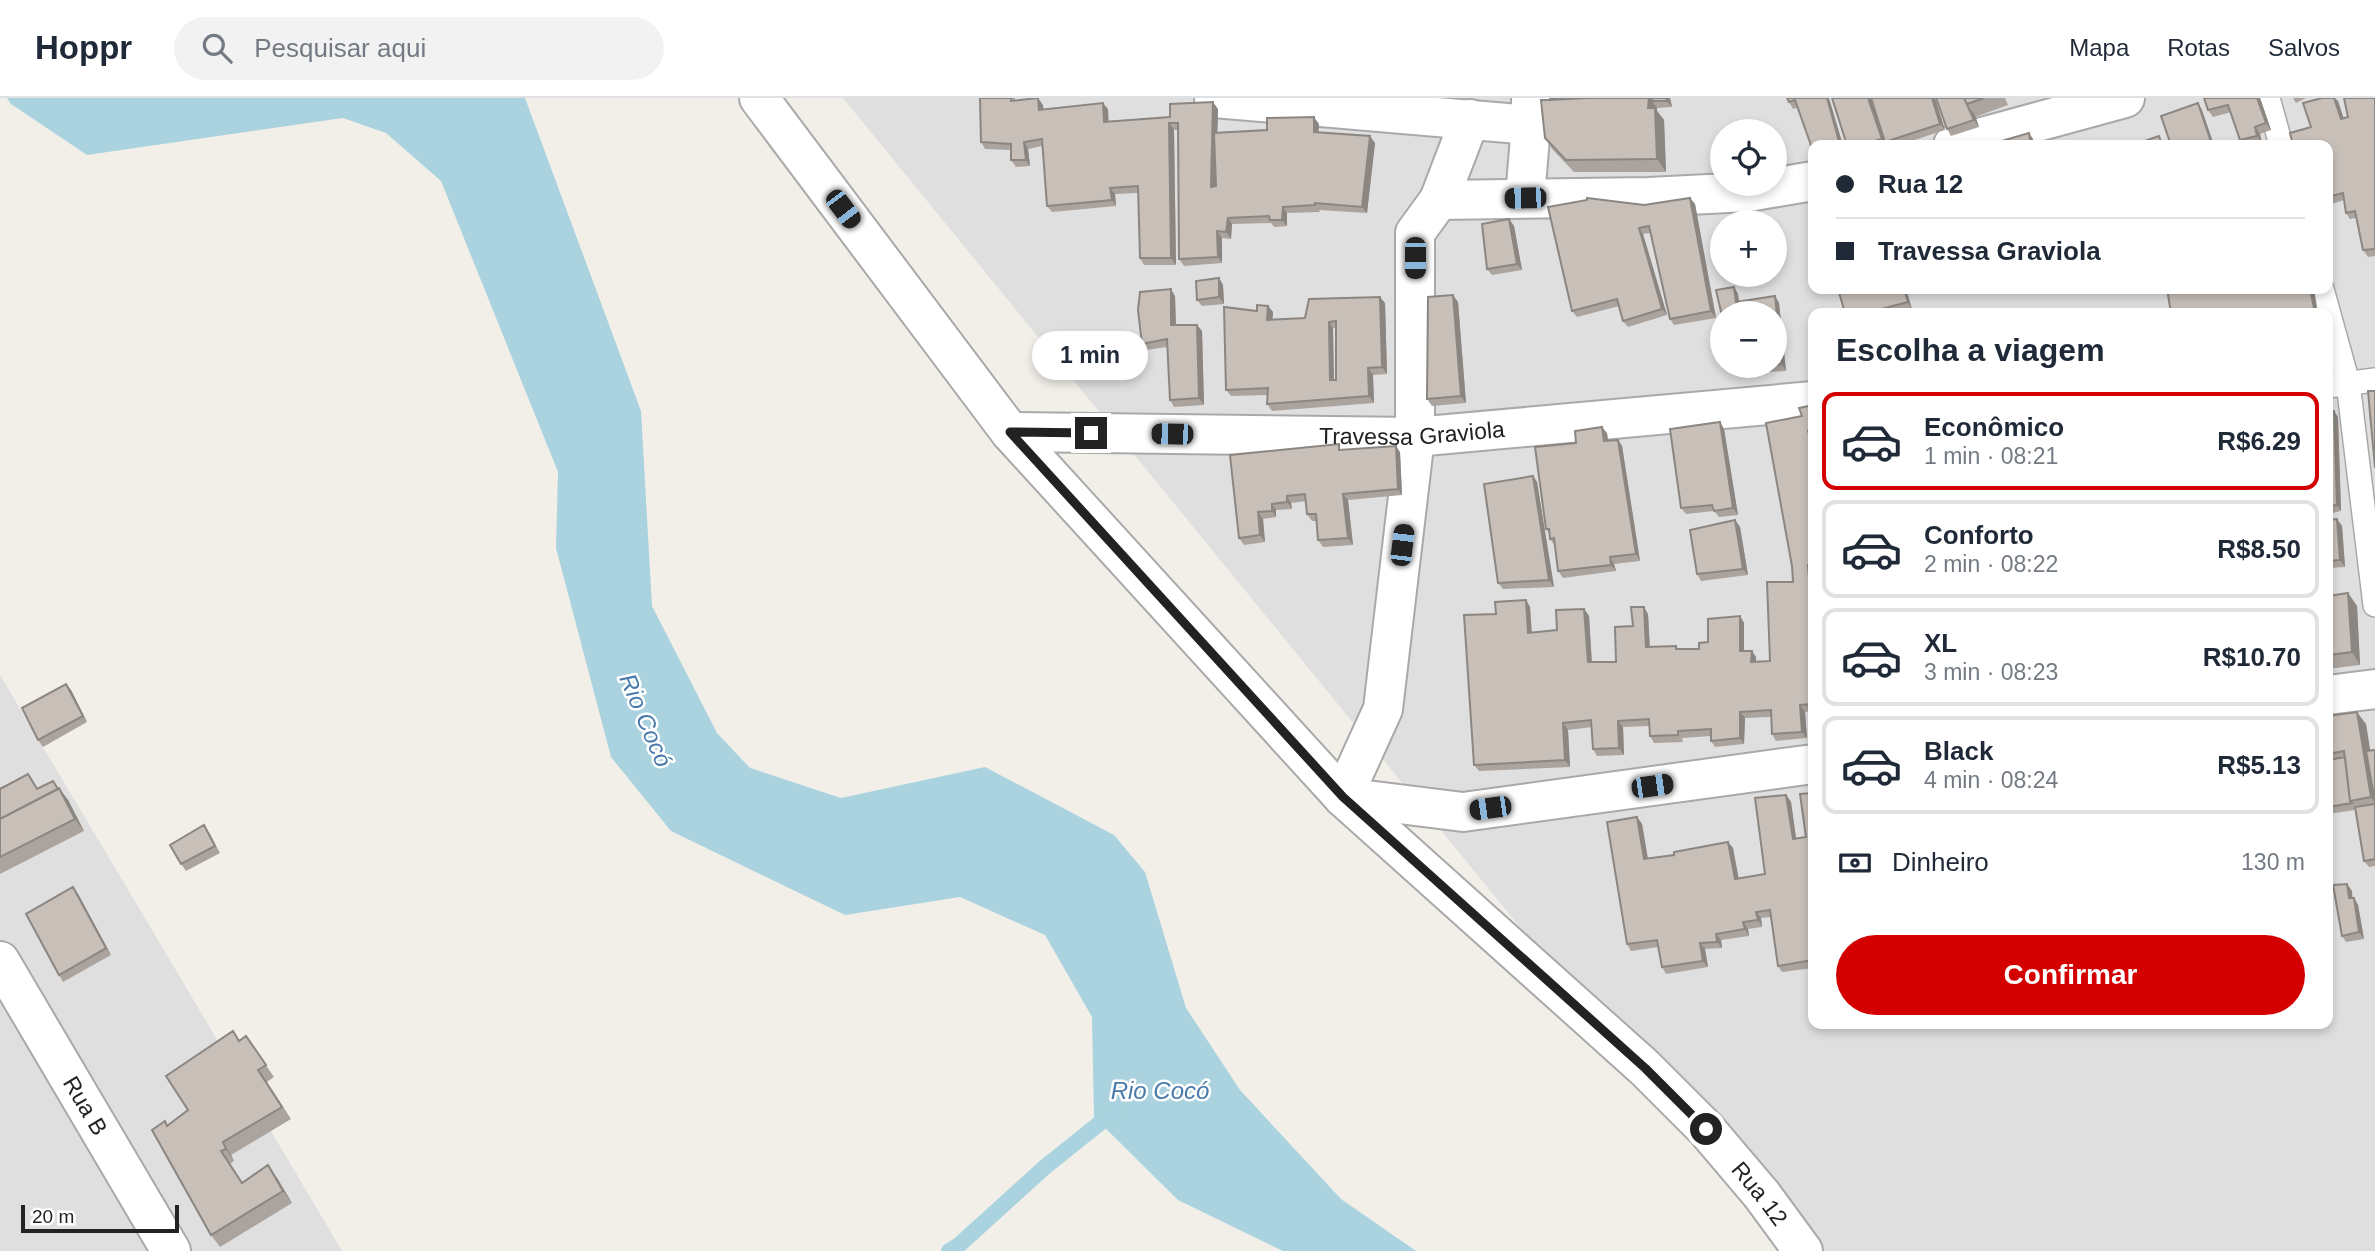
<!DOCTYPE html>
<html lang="pt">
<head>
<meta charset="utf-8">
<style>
	:root { --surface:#fff; --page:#f2f2f3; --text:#1f2937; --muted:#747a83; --line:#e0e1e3; --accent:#d40000 }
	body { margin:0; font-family:Arial,sans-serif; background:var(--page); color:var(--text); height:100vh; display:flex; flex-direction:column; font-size:26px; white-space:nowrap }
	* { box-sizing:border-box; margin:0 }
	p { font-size:23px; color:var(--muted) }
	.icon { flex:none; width:38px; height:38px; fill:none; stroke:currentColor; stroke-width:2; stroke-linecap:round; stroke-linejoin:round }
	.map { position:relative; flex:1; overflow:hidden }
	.side { position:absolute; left:1808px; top:210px; width:525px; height:721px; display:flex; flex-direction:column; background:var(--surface); border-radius:14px; box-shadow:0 4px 10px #0003 }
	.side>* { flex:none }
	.guide { position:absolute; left:1808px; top:42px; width:525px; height:154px; border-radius:14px; box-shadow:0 4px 10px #0003; display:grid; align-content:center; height:154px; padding:0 28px; background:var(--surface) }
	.buttons { position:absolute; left:1710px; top:21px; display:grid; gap:14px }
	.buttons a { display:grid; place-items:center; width:77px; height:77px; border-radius:50%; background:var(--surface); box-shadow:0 4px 10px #0003; font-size:35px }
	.scale { position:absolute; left:21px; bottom:18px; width:158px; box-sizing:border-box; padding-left:7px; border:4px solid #222; border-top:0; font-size:19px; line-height:24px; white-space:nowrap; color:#222; -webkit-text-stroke:5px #fff; paint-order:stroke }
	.end { position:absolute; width:32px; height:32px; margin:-16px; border:9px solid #222; background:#fff; box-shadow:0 0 0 4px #fff }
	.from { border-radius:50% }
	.bubble { position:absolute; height:49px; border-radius:24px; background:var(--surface); box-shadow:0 4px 10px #0003; font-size:23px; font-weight:700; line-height:49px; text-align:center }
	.car { position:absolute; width:21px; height:42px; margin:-21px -10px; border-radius:9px; box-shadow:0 0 5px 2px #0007; background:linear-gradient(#222 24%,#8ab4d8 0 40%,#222 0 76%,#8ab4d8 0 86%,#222 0) }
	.guide b { display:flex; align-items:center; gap:24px; height:66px; font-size:26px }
	.guide b+b { border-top:2px solid var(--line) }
	.guide i { width:18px; height:18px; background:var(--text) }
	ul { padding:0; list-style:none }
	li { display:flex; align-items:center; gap:21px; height:98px; margin:0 14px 10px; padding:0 14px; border:4px solid var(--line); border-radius:14px }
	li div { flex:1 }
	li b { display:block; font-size:26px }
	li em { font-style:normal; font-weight:700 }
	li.current { border-color:var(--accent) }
	li>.icon { width:63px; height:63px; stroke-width:1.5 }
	h2 { padding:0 28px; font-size:32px; line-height:84px }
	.pay { display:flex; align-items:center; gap:18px; height:77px; padding:0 28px; font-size:26px }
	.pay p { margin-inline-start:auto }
	.primary-button { display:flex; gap:14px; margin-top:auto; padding:14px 28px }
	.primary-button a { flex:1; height:80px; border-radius:42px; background:var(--accent); color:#fff; font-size:28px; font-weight:700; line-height:80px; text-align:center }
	header { display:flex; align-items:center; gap:42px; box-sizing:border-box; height:98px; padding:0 35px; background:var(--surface); border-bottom:2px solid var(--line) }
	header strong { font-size:33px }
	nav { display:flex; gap:38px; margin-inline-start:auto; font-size:24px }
	.search { width:490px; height:63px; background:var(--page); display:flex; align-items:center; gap:18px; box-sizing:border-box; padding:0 24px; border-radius:38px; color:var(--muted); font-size:26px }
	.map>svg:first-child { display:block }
	.residential { fill:#e0dfdf; fill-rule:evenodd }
	.water { fill:#aad3df }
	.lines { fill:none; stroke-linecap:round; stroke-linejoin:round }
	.stream { stroke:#aad3df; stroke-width:16 }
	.service-casing { stroke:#a9a9a9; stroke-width:26 }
	.minor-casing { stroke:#a9a9a9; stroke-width:42 }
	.service { stroke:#fff; stroke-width:23 }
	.minor { stroke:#fff; stroke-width:38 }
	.wall { fill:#aba49e; fill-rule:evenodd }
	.shaded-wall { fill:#8b8681 }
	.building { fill:#c7bfb8; stroke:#8b8681; stroke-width:2; fill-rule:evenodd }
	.route { stroke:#222; stroke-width:9 }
	.labels { text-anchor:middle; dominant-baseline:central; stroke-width:5; stroke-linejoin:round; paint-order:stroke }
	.street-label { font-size:23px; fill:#222; stroke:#fff }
	.water-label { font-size:24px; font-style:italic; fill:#4a7aab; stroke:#fff }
</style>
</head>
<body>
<header>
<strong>Hoppr</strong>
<div class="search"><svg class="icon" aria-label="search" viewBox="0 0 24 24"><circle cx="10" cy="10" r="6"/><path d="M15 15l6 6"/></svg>Pesquisar aqui</div>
<nav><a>Mapa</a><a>Rotas</a><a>Salvos</a></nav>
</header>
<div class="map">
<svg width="2375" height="1153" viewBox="0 0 2375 1153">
	<rect width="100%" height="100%" fill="#f2efe9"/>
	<path class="residential" d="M843,0h1532v1153h-593l-9,-14zM1722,33h52v53h-52zM1813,47h515v144h-515zM1722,124h52v53h-52zM1722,215h52v53h-52zM1813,215h515v711h-515z
		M0,577l161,270 181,306h-342z"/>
	<path class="water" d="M7,0h518l116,313 11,195 65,127 33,35 91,30 144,-31 129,68 31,37 41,136 54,82 101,109 75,52h-133l-105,-51 -84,-83 -2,-100 -47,-82 -85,-38 -115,18 -174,-84 -60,-74 -55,-209 2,-76 -117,-291 -55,-48 -43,-15 -256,37 -76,-51z"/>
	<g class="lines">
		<path class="stream" d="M949,1153l10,-6 86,-78 70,-56"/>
		<defs>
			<path id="service" d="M2268,0l13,47
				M2322,191l26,94 27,222
				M2328,288l47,-6"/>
			<g id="minor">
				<path id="s1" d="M759,0l251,334 333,365 302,271 61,61 56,66 41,56"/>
				<path d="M1214,0l317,27"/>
				<path d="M1953,47l172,-47"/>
				<path d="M1525,100l6,-73v-26"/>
				<path d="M1439,102l31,-81"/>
				<path id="s2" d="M1010,334l405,5 398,-36"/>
				<path d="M2328,597l47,-6"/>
				<path d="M1343,699l40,-88 32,-272v-204l24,-33 210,-3 99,-5 65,-11"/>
				<path d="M1343,699l120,15 350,-48"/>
				<path id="s3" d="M0,863l171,290"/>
			</g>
		</defs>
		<use href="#service" class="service-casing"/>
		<use href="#minor" class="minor-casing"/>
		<use href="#service" class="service"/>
		<use href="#minor" class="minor"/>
	</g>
	<path class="wall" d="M980,0h35v2l28,5v4h65v12l62,-4 48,-8 -1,24 50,-3 52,-6 -1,8 57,11 -8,70 -48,-3 1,2 -33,1v13l-13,1 -3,-4 -39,1 -1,15 -9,-1v25l-38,3 -5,-7 -1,-129h-4l2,135h-32l-4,-7 -2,-65 -23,1 1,12 -64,6 -5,-6 -5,-60 -14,3 2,17 -14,1 -5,-7v-10l-26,-1 -4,-7z
		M1550,0h120l2,9 -15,1v3l7,9 2,52h-92l-21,-22 -8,-12z
		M1787,0h42l-36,11z
		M1832,0h103l10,32 -46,15h-52z
		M1936,0h69l3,7 -33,12v-2l4,12 -28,9 -4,-7z
		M2204,0h56l11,32 -11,4 2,9 -10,2h-8l-4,-5 -9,-28 -18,5 -5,-7z
		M2293,0h13l-10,5z
		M2322,0h13l3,3 5,17 5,-1 27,-19v158l-7,1 -5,-7 -7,-32 -6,1 -4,-6 -2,-13 -16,5v-60l-17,-18z
		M1690,100l5,6 21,114 -42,7 -4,-6 -20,-86 -7,1 24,81 -39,12 -5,-6 -4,-15 -42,11 -5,-6 72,-106z
		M1509,121l5,7 8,44 -30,5 -5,-6z
		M1219,180l4,7 1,19 -22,2 -5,-6z
		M1734,189l4,7 1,8 36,-6 4,7 7,68 -38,2 -5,-6v-1h31v-53h-52z
		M1906,191l6,20 -17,4h-50z
		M1175,198l1,29h21l5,6 2,74 -30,2 -4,-7 -3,-53 -21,3 -4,-6z
		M1458,204l8,101 -34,3 -5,-7z
		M1385,205l2,71 -14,1 1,28 -102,8 -5,-7 1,-9 -37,1 -5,-6 31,-79 11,-5 5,6 -1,7 33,-1zM1333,230h3v52h-2z
		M1813,307v306l-8,1 2,26 -31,3 -4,-7 -1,-17 -26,1 -1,26 -29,3 -4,-6v-5l-29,2 1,4 -29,1 -4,-7 -1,-10 -26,1 1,28 -27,1 -4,-7 -1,-22 -24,3 2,37 -91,4 -5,-6 22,-151 30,-14 4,7 2,26 25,-3 27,-21 5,7 3,46h24l17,-36 15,-12 2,33 26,-1 3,3h20l41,-33 4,7v28l12,6v4h14l23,-79 9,-166z
		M2328,313h6l4,6 3,94 -13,3z
		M1720,324l4,7 14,86 -19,2 -5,-6 -28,3 -5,-6z
		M1607,335l1,8 10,-1 4,6 18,115 -26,3 2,7 -53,7 -5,-7 -3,-25 -5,-7 -1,-6 -3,-4 30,-86z
		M1343,352l57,2 2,43 -54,5 5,45 -30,2 -5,-7 -1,-19h-5l-5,-7 -1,-13 -15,2 1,6 -16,1v7l-13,2 2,23 -21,3 -5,-7 -9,-83z
		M1533,378l4,6 17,105 -51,2 -5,-6z
		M1735,422l5,7 8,48 -47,6 -4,-7z
		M2328,422l14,6 3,41 -17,1z
		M2348,495l9,13 3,59 -32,4v-73z
		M71,592l16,32 -44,25 -5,-7z
		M2328,618l38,8 4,27 5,-1v116l-6,1 -5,-6 -9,-51 -27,4z
		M28,676l9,14h22l9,12 16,31 -84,43v-85z
		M1813,695v175l-31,4 -4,-6 -7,-49 -10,1 1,9 -14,2 1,7 -28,4 1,8 -17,1 3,18 -42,7 -4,-7 -4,-20 -27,4 -4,-7 10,-127 5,7 6,35 26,-4 54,-13 5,6 5,30 27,-4 21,-79 5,7 5,36 10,-1z
		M209,734l11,21 -34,18 -5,-7z
		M2347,786l5,7v7h2l4,7 6,34 -18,3 -4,-6z
		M78,796l33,61 -48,27 -4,-7z
		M246,938l28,41 -7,5 24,37 -60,36 3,6 -4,3 12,18 35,-4 15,25 -72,44 -9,-12 -46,-114 3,5 20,-16 52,-69z"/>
	<path class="shaded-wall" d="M1038,0l5,7 1,11 -5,-6z
		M1649,0h1l7,10v3l7,9 2,52 -9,-13 -9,-51z
		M1666,0h4l2,9 -5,-6z
		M1827,0h2l14,47h-3z
		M1868,0h5l12,44 3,3h-2l-4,-6z
		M1932,0h3l10,32 -5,-6z
		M2257,0h3l11,32 -5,-7z
		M2334,0l4,3 8,24 -5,-6z
		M1213,4l5,7 -2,84 -5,-6z
		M1103,5l5,6 1,19 -5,-6z
		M2198,5l4,7 12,35h-2z
		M1970,11l5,6 4,12 -5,-7z
		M1314,19l5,7 -1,15 -4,-7z
		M1169,25l5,7 2,135 -5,-7z
		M2255,29l5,7 2,9 -5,-7z
		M2029,35l4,6 1,6h-3z
		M1370,38l5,7 -8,70 -5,-6z
		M1024,44l4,7 2,17 -4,-6z
		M1110,90l5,6 1,12 -4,-6z
		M1690,100l5,6 21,114 -5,-7z
		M1283,109l4,6v13l-5,-6z
		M1228,120l4,6 -1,15 -5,-7z
		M1509,121l5,7 8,44 -5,-6z
		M1639,130l4,6 24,81 -5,-6z
		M1217,133l5,7v25l-4,-6z
		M1219,180l4,7 1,19 -5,-7z
		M1734,189l4,7 2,15 -4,-7z
		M1171,191l4,7 1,36 -5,-7z
		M1904,191h2l6,20 -4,-7z
		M2310,191h4l4,24h-3z
		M1453,197l5,7 8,101 -5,-7z
		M1775,198l4,7 7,68 -4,-7z
		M1380,199l5,6 2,71 -5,-7z
		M1268,208l5,6 -1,14 -5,-6z
		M1329,224l4,6 1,58 -4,-6z
		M1197,227l5,6 2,74 -5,-7z
		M1368,270l5,7 1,28 -5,-7z
		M2334,313l4,6 3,94 -4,-6z
		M1720,324l4,7 14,86 -5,-7z
		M1602,329l5,6 2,15 -5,-7z
		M1618,342l4,6 18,115 -4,-7z
		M1396,348l4,6 2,43 -4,-6z
		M1533,378l4,6 17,105 -5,-7z
		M1343,396l5,6 5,45 -5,-7z
		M1287,398l4,7 1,6 -5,-7z
		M1272,406l4,6v7l-4,-6z
		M1258,414l5,7 2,23 -5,-7z
		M2337,421l5,7 3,41 -5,-7z
		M1735,422l5,7 8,48 -5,-6z
		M1610,459l4,7 2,7 -5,-6z
		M1808,467l5,7v12l-4,-6z
		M2348,495l9,13 3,59 -8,-13z
		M1526,502l4,7 2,33 -4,-7z
		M1644,509l4,7 2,40 -4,-7z
		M1584,511l5,7 3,52 -4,-6z
		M1740,518l4,7v35l-4,-7z
		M1752,553l4,6v11l-5,-6z
		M66,586l5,6 16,32 -4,-6z
		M1800,607l5,7 2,26 -5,-6z
		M1740,614l5,6 -1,26 -4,-6z
		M2357,614l9,12 9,57v22l-4,-6z
		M1618,623l5,6 1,28 -5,-7z
		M1563,625l5,7 2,37 -5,-7z
		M59,690l9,12 16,31 -9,-12z
		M1786,697l5,7 6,43 -4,-6z
		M1637,719l5,7 7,42 -5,-7z
		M2328,732l3,20 -3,-5z
		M1728,744l5,6 7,37 -5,-6z
		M2347,786l5,7 1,14 -4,-7z
		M73,789l5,7 33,61 -5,-7z
		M2354,800l4,7 6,34 -5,-7z
		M1756,814l5,6 1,9 -4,-7z
		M1743,824l5,7 1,7 -4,-7z
		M1716,836l5,6 1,8 -5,-6z
		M1700,845l5,6 3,18 -5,-6z
		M223,1044l8,13 3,6 -8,-12z
		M268,1067l9,13 15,25 -9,-12z"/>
	<path class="building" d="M980,0h31v3l27,-3 1,12 64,-7 1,19 66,-5v-13l43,-2 -2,85 5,-1 -2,-53 53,-3v-12l47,-1v15l56,4 -8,71 -47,-4v2l-32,2 -1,13h-12l-1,-4 -41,2 -2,14 -9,-1 1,26 -39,2 -1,-136h-9l2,135h-31l-2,-72 -28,2 2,12 -65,6 -5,-67 -18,3 2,18h-15v-16l-30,-2z
		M1550,0h38l-38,2z
		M1588,0h61l-1,10h7l2,51 -91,1 -21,-22 -4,-38z
		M1650,0h16l1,3h-14z
		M1787,0h40l13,47h-27v6l-18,-51 -6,2z
		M1832,0h36l14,41 -23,6h-12z
		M1871,0h61l8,26 -55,18z
		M1936,0h28l10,22 -27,9z
		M1964,0h20l-17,6z
		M2204,0h53l9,25 -11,4 2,9 -17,4 -12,-35 -20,5z
		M2322,0h12l7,21 7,-2 -4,-19h31v151l-12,1 -8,-39 -9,2 -3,-20 -15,4v-52h-35l-3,-12 21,-6 -8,-24z
		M2198,5l14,42h-41l-10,-29z
		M2029,35l2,12h-43z
		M2159,38l3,9h-29z
		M1587,100l57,7 46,-7 21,113 -41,8 -21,-93 -10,2 23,81 -39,12 -6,-22 -45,12 -24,-104 39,-7z
		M1509,121l8,45 -30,5 -5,-45z
		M1219,180v19l-22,3 -1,-19z
		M1734,189l2,15 39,-6 7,68 -8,1v-52h-52v3l-6,-26z
		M1171,191v36h26l2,73 -29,2 -3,-61 -25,5 -4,-34 2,-18z
		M1838,191h66l4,13 -42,11h-21z
		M2167,191h143l5,24h-43l-1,-2 -10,1v1h-90z
		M1453,197l8,101 -34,3 1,-102z
		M1380,199l2,70 -14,1 1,28 -102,8 1,-16 -42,2 -2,-83 33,4v-6l11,1 -1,14 38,-2 4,-19zM1336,223v59h-6l-1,-58z
		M2368,293h7v77z
		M1813,307v24l-5,2 5,12v122h-5l1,13h4v126l-13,1 2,27 -30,2 -1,-24 -31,2v26l-29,3v-12l-33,2v4l-28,1 -1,-17 -31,2 1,27 -26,1 -2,-29 -28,3 2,37 -91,5 -10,-150 32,-1 -1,-12 31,-2 2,33 29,-3 -1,-20 28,-1 4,53h28l-1,-35 18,-1 -2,-19h13l2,40 30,-1v3h23v-6l9,-1v-23l32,-3v35h12l-1,11 19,-1 -3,-79h26l-1,-16 -26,-143 36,-7 -3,-8z
		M2328,313h6l3,94 -9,1z
		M1720,324l13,86 -19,3 -2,-6 -31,3 -11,-79z
		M1602,329l2,14 14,-1 18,114 -26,3 1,8 -53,6 -4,-33 -4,1 -1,-10h-3l-11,-82 41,-4 -1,-12z
		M1339,346v6l57,-4 2,43 -55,5 5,44 -30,2 -2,-26h-9l-2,-20 -18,2v6l-15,2v7l-14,1 2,23 -21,3 -9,-83z
		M1533,378l16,104 -51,3 -14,-99z
		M2337,421l3,41 -12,1v-41z
		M1735,422l8,49 -46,5 -7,-44z
		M2348,495l4,59 -24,3v-59z
		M66,586l17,32 -45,24 -16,-32z
		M2357,614l14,85 -21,4 -6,-50 -16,3v-38z
		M2375,652v52l-9,-51z
		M2345,659l5,44 2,2 -24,4v-47z
		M28,676l9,15 16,-8 5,8 -58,30v-30z
		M59,690l16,31 -75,38v-38z
		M1813,695v167l-35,6 -8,-56 -14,2 2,8 -15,2 2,7 -29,5 1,8 -17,1 3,18 -41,6 -5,-27 -30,4 -20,-122 30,-5 7,42 30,-4v-3l54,-10 7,37 30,-5 -10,-76 31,-3 7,44 13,-2 -6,-43z
		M2375,706v55l-11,2 -9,-54z
		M204,727l11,21 -34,18 -11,-19z
		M2347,786l2,14h5l5,34 -17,4 -9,-51z
		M73,789l33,61 -47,27 -33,-61z
		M233,933l6,10 7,-5 20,29 -8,5 24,37 -59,35 3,7 -5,2 21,32 26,-18 15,26 -72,44 -59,-105 13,-9 2,5 21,-16 -22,-34z"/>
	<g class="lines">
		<path class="route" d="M1091,335l-81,-1 333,365 302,271 61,61"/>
	</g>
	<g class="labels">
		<g class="street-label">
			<text stroke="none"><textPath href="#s2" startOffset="402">Travessa Graviola</textPath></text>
			<text stroke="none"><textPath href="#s3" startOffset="168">Rua B</textPath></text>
			<text stroke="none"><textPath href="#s1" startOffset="1488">Rua 12</textPath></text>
		</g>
		<g class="water-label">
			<text transform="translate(646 622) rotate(67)">Rio Cocó</text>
			<text x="1160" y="992">Rio Cocó</text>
		</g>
	</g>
</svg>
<div class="buttons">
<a><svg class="icon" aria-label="locate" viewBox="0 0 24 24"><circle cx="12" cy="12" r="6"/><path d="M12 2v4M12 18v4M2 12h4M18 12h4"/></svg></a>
<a>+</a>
<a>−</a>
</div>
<div class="scale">20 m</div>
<i class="end from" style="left:1706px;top:1031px"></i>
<i class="end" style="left:1091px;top:335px"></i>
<div class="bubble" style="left:1032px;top:233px;width:116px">1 min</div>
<i class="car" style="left:1525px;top:100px;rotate:269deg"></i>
<i class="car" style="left:843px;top:111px;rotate:143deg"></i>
<i class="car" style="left:1415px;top:160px;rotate:180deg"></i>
<i class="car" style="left:1172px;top:336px;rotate:271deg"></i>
<i class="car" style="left:1402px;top:447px;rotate:7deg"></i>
<i class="car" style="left:1652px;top:688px;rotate:82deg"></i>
<i class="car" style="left:1490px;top:710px;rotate:262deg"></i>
<div class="guide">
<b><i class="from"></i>Rua 12</b>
<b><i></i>Travessa Graviola</b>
</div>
<section class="side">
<h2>Escolha a viagem</h2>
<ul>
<li class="current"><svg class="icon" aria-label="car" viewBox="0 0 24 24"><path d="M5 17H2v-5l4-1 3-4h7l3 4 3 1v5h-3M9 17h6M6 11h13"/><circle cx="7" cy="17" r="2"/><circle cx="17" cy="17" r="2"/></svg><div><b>Econômico</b><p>1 min · 08:21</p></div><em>R$6.29</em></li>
<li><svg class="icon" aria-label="car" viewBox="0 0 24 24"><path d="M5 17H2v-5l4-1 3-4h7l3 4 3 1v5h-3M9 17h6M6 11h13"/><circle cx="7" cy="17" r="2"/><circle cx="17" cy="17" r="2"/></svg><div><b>Conforto</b><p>2 min · 08:22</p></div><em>R$8.50</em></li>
<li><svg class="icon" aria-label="car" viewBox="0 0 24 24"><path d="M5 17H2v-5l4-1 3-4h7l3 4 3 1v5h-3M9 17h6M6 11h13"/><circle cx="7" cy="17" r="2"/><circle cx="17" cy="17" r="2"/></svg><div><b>XL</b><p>3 min · 08:23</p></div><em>R$10.70</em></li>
<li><svg class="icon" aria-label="car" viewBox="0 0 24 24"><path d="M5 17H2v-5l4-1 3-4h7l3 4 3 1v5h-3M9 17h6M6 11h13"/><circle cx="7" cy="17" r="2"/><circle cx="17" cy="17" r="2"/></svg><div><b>Black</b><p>4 min · 08:24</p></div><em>R$5.13</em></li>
</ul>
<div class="pay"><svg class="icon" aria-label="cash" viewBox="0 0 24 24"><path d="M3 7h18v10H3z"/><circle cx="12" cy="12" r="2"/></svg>Dinheiro<p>130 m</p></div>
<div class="primary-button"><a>Confirmar</a></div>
</section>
</div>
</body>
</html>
